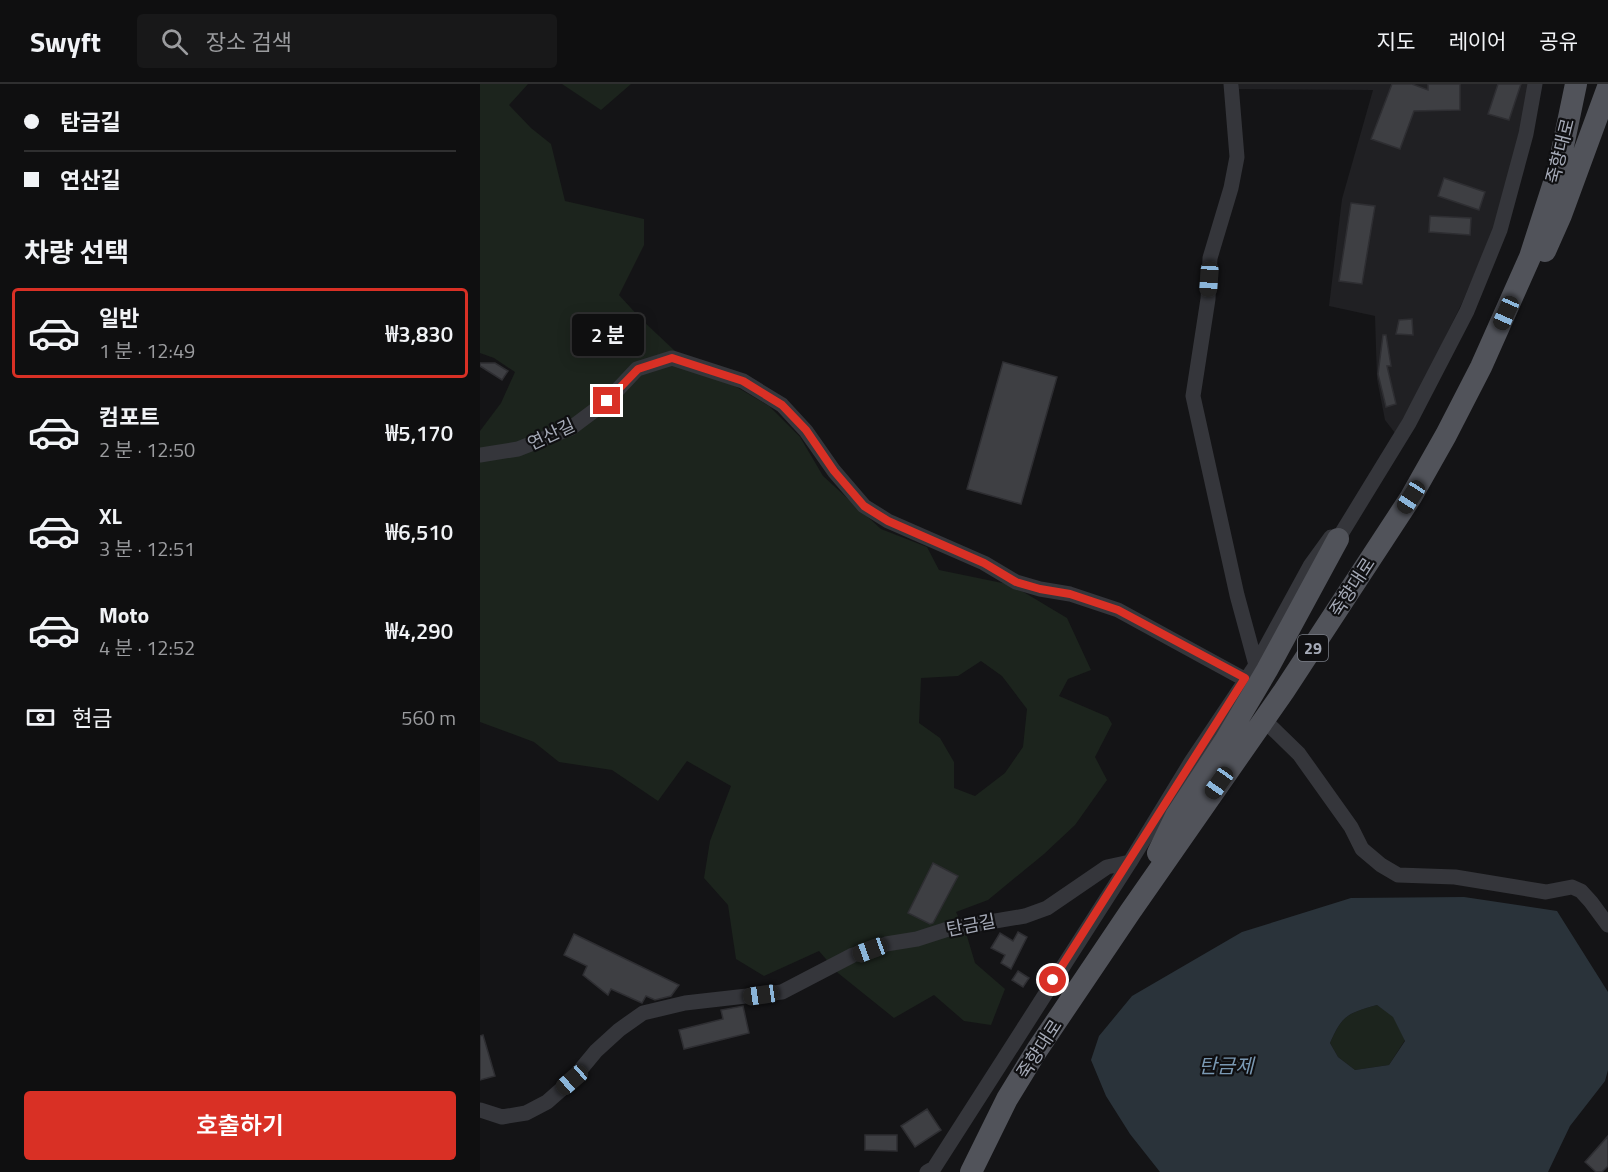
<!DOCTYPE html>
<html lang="ko">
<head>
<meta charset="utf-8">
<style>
	:root { --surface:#0f0f10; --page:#181819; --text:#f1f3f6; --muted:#9b9c9f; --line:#2f2f30; --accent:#d93025 }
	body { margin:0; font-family:"Titillium Web","Noto Sans KR",sans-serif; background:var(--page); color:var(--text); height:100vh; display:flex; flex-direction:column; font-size:22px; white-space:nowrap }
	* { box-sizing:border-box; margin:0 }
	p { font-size:20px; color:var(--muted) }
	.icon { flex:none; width:33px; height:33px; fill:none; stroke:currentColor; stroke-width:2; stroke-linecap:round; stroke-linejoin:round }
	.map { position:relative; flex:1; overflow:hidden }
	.drawer { display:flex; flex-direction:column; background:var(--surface); width:480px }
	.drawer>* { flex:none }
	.top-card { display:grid; align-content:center; height:132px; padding:0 24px; background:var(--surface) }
	.end { position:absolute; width:27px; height:27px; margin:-14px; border:8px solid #d93025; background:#fff; box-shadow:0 0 0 3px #fff }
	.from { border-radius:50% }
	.bubble { position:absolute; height:42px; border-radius:6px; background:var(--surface); box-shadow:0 3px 15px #0003,0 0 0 2px var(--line); font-size:20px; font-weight:600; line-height:42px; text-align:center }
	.car { position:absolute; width:18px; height:36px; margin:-18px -9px; border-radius:8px; box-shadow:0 0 4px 2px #0007; background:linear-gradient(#222 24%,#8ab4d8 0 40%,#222 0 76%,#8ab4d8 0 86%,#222 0) }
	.top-card b { display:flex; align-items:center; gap:21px; height:57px; font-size:22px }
	.top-card b+b { border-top:2px solid var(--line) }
	.top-card i { width:15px; height:15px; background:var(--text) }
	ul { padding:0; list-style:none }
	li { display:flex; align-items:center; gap:18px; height:90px; margin:0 12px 9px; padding:0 12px; border:3px solid transparent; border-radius:6px }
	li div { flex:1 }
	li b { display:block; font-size:22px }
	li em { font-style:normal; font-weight:600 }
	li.active { border-color:var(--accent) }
	li>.icon { width:54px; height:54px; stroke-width:1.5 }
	h2 { padding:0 24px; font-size:27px; line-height:72px }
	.pay { display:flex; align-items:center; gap:15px; height:66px; padding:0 24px; font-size:22px }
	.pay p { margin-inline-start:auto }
	.cta { display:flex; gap:12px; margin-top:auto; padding:12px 24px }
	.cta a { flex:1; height:69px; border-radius:6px; background:var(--accent); color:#fff; font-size:24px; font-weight:600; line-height:69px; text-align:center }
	header { display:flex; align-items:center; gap:36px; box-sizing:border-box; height:84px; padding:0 30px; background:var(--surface); border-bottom:2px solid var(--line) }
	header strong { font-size:28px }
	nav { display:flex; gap:33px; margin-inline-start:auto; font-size:21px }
	.search { width:420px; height:54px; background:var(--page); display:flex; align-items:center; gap:15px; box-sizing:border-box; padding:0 21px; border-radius:6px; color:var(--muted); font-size:22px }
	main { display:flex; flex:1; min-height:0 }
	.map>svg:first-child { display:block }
	.built { fill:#202023 }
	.green { fill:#1c241d; fill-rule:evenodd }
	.water { fill:#2a333a; fill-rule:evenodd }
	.building { fill:#3e3f43; stroke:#2e2e32; stroke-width:1.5 }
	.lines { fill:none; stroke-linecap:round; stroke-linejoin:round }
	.street { stroke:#35363b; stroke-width:15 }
	.primary { stroke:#51535a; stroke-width:22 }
	.route { stroke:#d93025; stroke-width:8 }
	.labels { text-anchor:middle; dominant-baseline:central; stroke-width:4.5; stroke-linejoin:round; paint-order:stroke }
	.shield { fill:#0f0f11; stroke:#787c85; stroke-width:1.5 }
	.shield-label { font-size:16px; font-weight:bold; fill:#a5aab7 }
	.street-label { font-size:18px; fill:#a5aab7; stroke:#0f0f11 }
	.water-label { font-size:20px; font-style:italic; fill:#7a99b3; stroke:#0f0f11 }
</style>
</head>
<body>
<header>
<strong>Swyft</strong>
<div class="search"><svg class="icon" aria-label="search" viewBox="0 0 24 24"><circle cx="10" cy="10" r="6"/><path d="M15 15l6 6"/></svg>장소 검색</div>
<nav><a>지도</a><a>레이어</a><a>공유</a></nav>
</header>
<main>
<section class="drawer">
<div class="top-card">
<b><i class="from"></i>탄금길</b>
<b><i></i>연산길</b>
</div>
<h2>차량 선택</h2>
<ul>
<li class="active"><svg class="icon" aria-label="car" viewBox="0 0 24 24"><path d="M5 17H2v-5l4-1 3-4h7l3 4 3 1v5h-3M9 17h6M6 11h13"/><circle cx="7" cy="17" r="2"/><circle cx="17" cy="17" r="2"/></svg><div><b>일반</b><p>1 분 · 12:49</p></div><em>₩3,830</em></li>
<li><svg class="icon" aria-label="car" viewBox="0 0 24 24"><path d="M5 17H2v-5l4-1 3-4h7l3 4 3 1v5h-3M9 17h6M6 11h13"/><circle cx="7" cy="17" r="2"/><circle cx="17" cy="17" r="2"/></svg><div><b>컴포트</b><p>2 분 · 12:50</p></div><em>₩5,170</em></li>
<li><svg class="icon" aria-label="car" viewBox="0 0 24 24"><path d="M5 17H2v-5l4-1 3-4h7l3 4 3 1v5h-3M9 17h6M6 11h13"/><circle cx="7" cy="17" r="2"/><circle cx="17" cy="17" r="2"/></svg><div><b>XL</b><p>3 분 · 12:51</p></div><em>₩6,510</em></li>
<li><svg class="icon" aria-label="car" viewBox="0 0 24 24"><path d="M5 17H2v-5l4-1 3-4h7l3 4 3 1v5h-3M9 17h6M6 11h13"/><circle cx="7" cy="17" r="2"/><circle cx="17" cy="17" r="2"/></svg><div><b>Moto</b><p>4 분 · 12:52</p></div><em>₩4,290</em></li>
</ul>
<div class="pay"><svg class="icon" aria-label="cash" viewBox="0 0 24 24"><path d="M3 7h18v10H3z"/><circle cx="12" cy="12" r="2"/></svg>현금<p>560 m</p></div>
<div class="cta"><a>호출하기</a></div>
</section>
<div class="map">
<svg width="1128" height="1088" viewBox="0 0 1128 1088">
	<rect width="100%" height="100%" fill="#141416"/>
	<path class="built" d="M759,0h291l-9,52 -27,92 -32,75 -37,76 -30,54 -10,-13 -8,-41 -2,-63 -46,-10 13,-107 31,-109 -134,-1z"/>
	<path class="green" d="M0,0h48l-19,21 22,23 20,16 14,57 79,18v26l-25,50 22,24 34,32 94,55 31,31 23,39 58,53 46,18 12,23 73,15 55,33 24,52 -23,9 -9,17 49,21 4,7 -17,33 12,23 -32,45 -31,29 -56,46 -32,12 10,21 9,30 30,26 -14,36 -27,-4 -30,-26 -40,23 -56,-45 -19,-22 -55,25 -28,-17 -8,-54 -24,-27 6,-37 21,-55 -44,-25 -29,40 -46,-31 -53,-8 -25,-20 -54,-20v-291l21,-28 14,-31 -21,-14 -14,-5zM501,577l21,15 25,33 -4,38 -18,26 -30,23 -21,-8v-26l-14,-24 -21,-15 2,-45 37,-2z
		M82,0h69l-30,26z
		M897,921l16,11 12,24 -16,25 -34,5 -17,-13 -8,-14c12,-28 18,-30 47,-38z"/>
	<path class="water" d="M984,813l93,14 51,81v78l-3,11 -35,45 -22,46h-388l-30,-38 -24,-38 -15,-36 8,-24 33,-40 110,-64 109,-34zM897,921l16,12 12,24 -16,24 -34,5 -17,-13 -8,-14c12,-28 18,-30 47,-38z"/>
	<path class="building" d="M912,0h20l16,6v-6h32v26l-46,1 -14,38 -29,-10z
		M1018,0h23l-12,36 -21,-6z
		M964,94l41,14 -6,18 -41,-14z
		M871,119l24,3 -13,78 -23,-3z
		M950,132l41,2 -1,17 -41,-3z
		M932,235l1,16 -17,-1 3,-14z
		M903,251h3l5,31h-4l9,38 -10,3 -8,-33z
		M523,278l54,15 -36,127 -54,-15z
		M0,279h15l13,8 -6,9 -22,-14z
		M453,779l25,13 -25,47 -3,1 -22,-11z
		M538,848l9,5 -16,32 -10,-6 4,-8 -14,-7 9,-15 13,8z
		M94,850l105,51 -8,11 -16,4 -9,-4 -4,7 -31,-14 -3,6 -25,-20 4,-9 -23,-11z
		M538,887l11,7 -6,9 -11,-7z
		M263,922l6,27 -65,16 -5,-19 44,-11 -2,-9z
		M3,951l12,41 -15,4v-44z
		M447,1025l14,21 -26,17 -14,-21z
		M385,1051h32v16l-32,-1z
		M1128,1052v30l-6,6h-6l-11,-10z"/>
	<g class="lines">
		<path class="street" d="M751,0l6,73 -6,31 -21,70 -2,41 -15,97 44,199 19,70
			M0,371l38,-6 53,-21 36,-27 30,-32 35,-11 71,23 39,24 24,26 28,40 30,35 24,15 96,42 32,19 24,7 30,5 48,16 139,76
			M784,636l35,34 52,73 11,22 19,16 17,10 57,2 91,15 26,-5 9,4 10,11 17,23
			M650,778l61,-100 65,-97 54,-99 21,-29 7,2 71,-116 58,-112 33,-81 26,-96 9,-50
			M0,1026l22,7 24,-4 21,-11 25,-22 24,-29 23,-21 24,-17 42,-10 97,-11 71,-37 33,-11 31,-5 31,-10 77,-13 22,-8 60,-41 23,-5 -196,306 -7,4"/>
		<path class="primary" d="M1065,167l16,-36 47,-128
			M678,769l18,-37 49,-75 42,-71 71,-131
			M491,1088l36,-73 30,-49 93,-138 154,-221 127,-194 35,-62 35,-68 49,-110 28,-87 18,-86"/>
	</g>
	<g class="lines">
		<path class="route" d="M127,317l31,-32 34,-11 71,23 39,24 24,25 28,41 30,35 24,15 96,42 32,19 24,7 30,5 48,16 127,68 -192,302"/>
	</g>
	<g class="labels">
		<rect class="shield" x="818" y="551" width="30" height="26" rx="4.5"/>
		<g class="shield-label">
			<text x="833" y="564">29</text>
		</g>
		<g class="street-label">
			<text transform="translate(1080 67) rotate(-76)">죽향대로</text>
			<text transform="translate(71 350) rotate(-25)">연산길</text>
			<text transform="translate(872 503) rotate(-57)">죽향대로</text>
			<text transform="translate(491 841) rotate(-11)">탄금길</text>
			<text transform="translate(559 965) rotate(-57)">죽향대로</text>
		</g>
		<g class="water-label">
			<text x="746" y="981">탄금제</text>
		</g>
	</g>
</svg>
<i class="end from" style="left:573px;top:896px"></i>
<i class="end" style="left:127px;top:317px"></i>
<div class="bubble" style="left:92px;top:230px;width:72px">2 분</div>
<i class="car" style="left:729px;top:195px;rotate:184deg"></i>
<i class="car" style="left:1026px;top:229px;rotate:204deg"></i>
<i class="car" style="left:931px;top:413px;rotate:213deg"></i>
<i class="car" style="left:739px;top:699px;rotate:215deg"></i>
<i class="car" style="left:390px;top:866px;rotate:250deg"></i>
<i class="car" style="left:281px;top:911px;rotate:262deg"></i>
<i class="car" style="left:92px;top:996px;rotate:229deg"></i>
</div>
</main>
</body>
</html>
